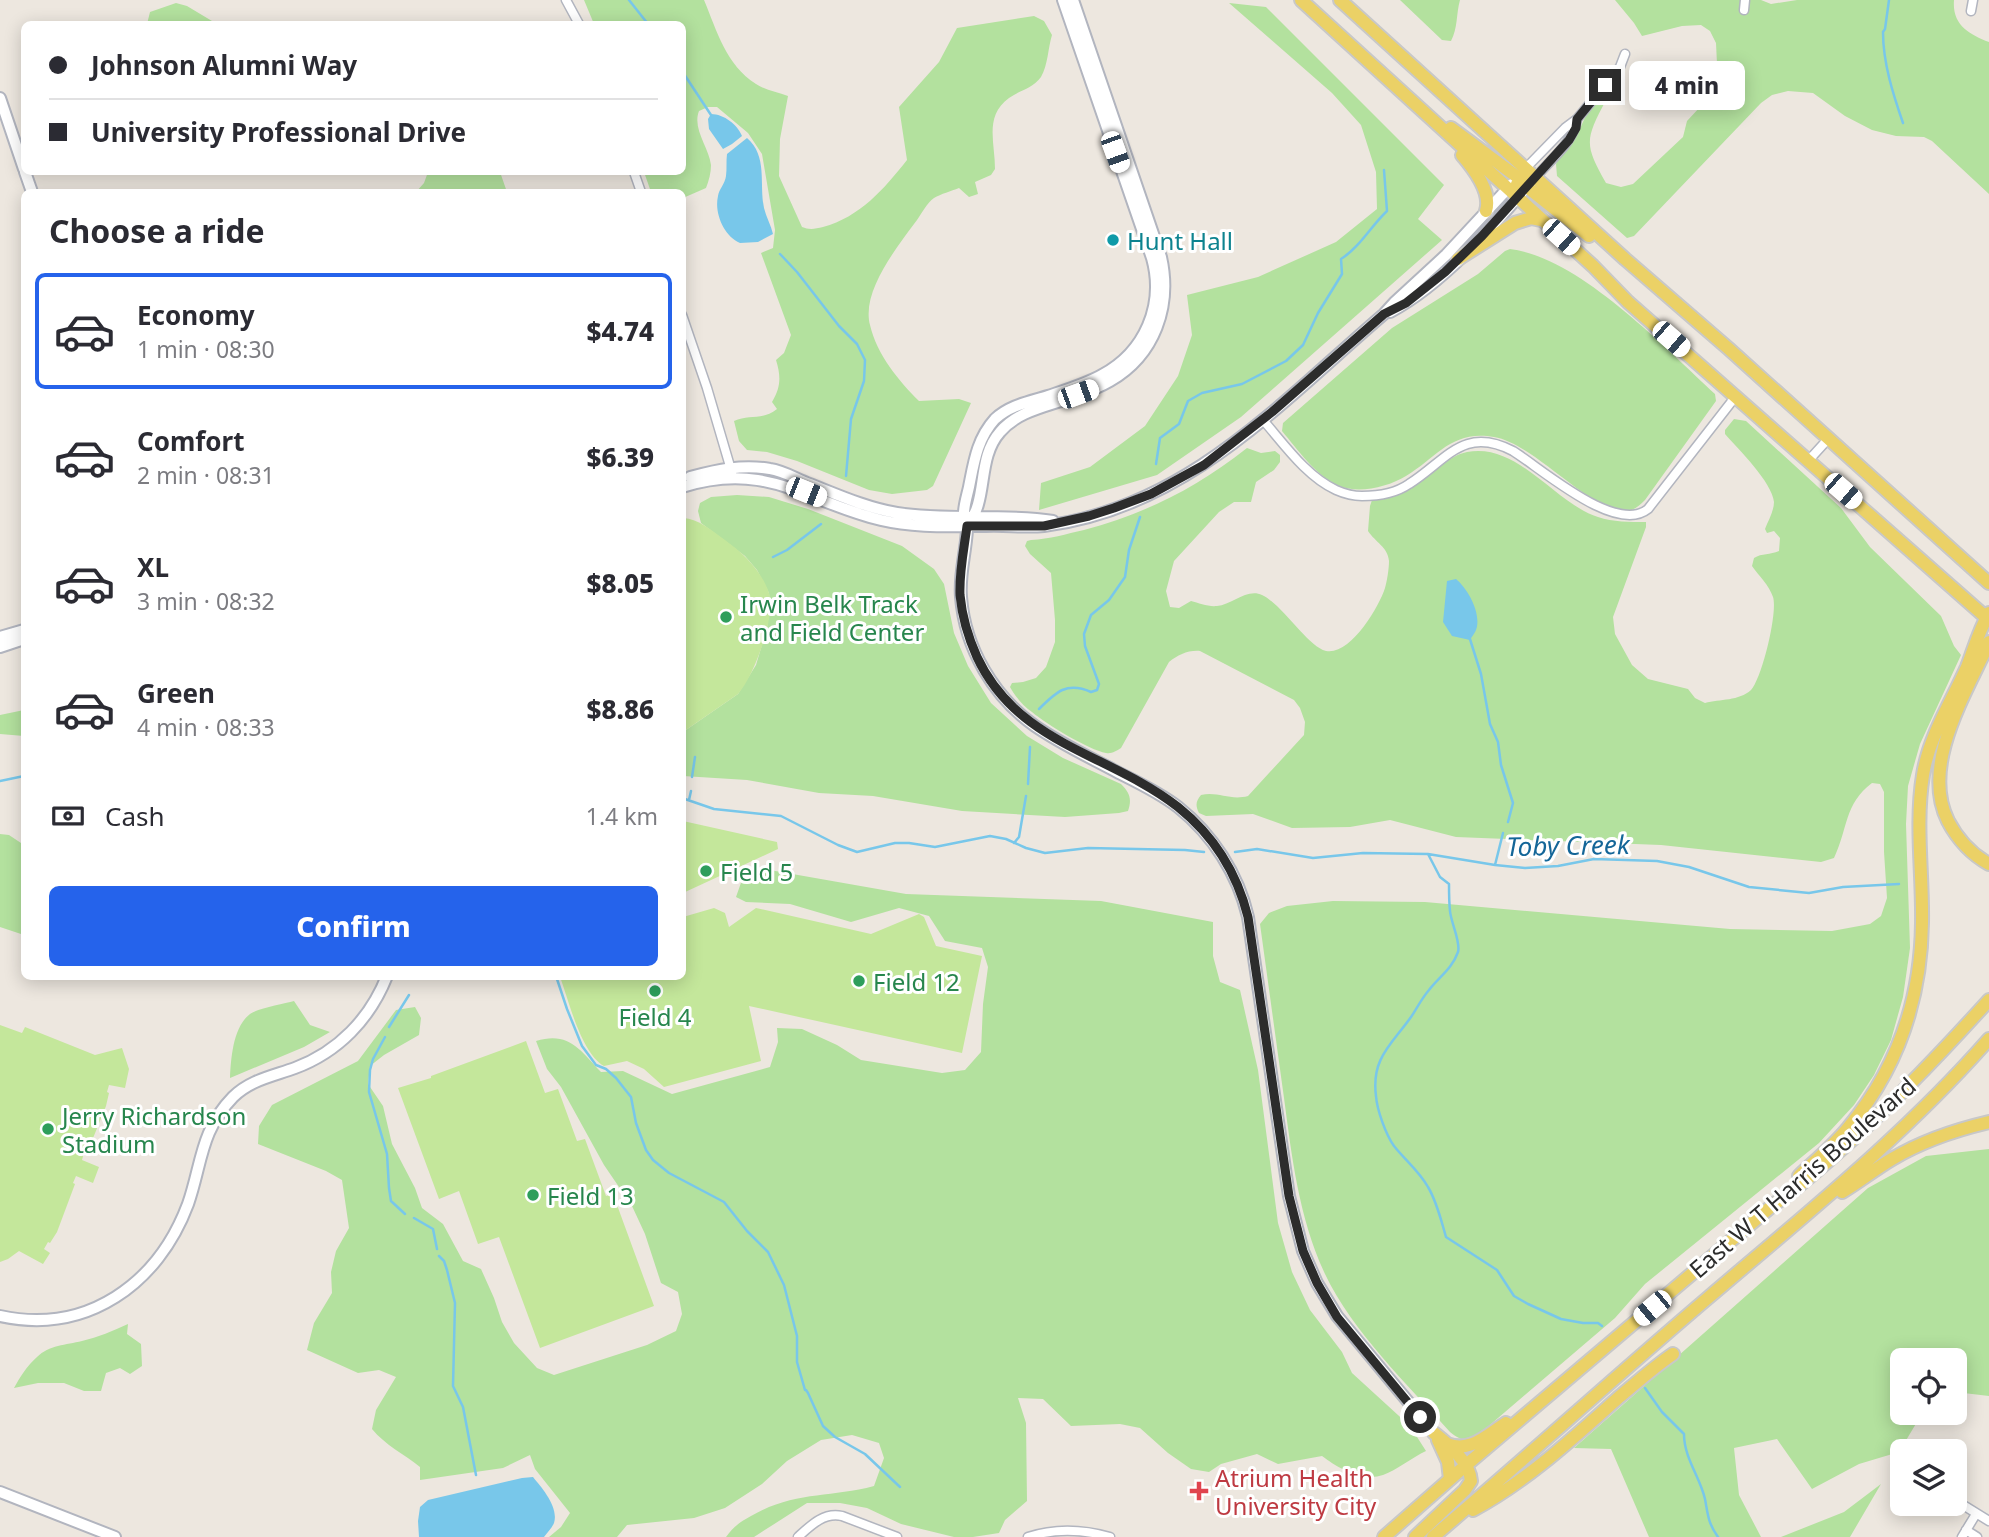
<!DOCTYPE html>
<html lang="en">
<head>
<meta charset="utf-8">
<style>
	:root { --surface:#fff; --page:#f7f7f7; --text:#2b2b33; --muted:#7c7c81; --line:#e1e1e2; --accent:#2563eb }
	body { margin:0; font-family:"Noto Sans",sans-serif; background:var(--page); color:var(--text); height:100vh; display:flex; flex-direction:column; font-size:26px; white-space:nowrap }
	* { box-sizing:border-box; margin:0 }
	p { font-size:23px; color:var(--muted) }
	.icon { flex:none; width:38px; height:38px; fill:none; stroke:currentColor; stroke-width:2; stroke-linecap:round; stroke-linejoin:round }
	.map { position:relative; flex:1; overflow:hidden }
	.panel { position:absolute; left:21px; top:189px; width:665px; height:791px; display:flex; flex-direction:column; background:var(--surface); border-radius:10px; box-shadow:0 4px 18px #0003 }
	.panel>* { flex:none }
	.guide { position:absolute; left:21px; top:21px; width:665px; height:154px; border-radius:10px; box-shadow:0 4px 18px #0003; display:grid; align-content:center; height:154px; padding:0 28px; background:var(--surface) }
	.tools { position:absolute; left:1890px; top:1348px; display:grid; gap:14px }
	.tools a { display:grid; place-items:center; width:77px; height:77px; border-radius:10px; background:var(--surface); box-shadow:0 4px 18px #0003; font-size:35px }
	.end { position:absolute; width:32px; height:32px; margin:-16px; border:9px solid #2c2c2c; background:#fff; box-shadow:0 0 0 4px #fff }
	.from { border-radius:50% }
	.bubble { position:absolute; height:49px; border-radius:10px; background:var(--surface); box-shadow:0 4px 18px #0003; font-size:23px; font-weight:800; line-height:49px; text-align:center }
	.car { position:absolute; width:21px; height:42px; margin:-21px -10px; border-radius:9px; box-shadow:0 0 5px 2px #0007; background:linear-gradient(#fff 24%,#345 0 40%,#fff 0 76%,#345 0 86%,#fff 0) }
	.guide b { display:flex; align-items:center; gap:24px; height:66px; font-size:26px }
	.guide b+b { border-top:2px solid var(--line) }
	.guide i { width:18px; height:18px; background:var(--text) }
	ul { padding:0; list-style:none }
	li { display:flex; align-items:center; gap:21px; height:116px; margin:0 14px 10px; padding:0 14px; border:4px solid transparent; border-radius:10px }
	li div { flex:1 }
	li b { display:block; font-size:26px }
	li em { font-style:normal; font-weight:800 }
	li.on { border-color:var(--accent) }
	li>.icon { width:63px; height:63px; stroke-width:1.5 }
	h2 { padding:0 28px; font-size:32px; line-height:84px }
	.pay { display:flex; align-items:center; gap:18px; height:77px; padding:0 28px; font-size:26px }
	.pay p { margin-inline-start:auto }
	.cta { display:flex; gap:14px; margin-top:auto; padding:14px 28px }
	.cta a { flex:1; height:80px; border-radius:10px; background:var(--accent); color:#fff; font-size:28px; font-weight:800; line-height:80px; text-align:center }
	.map>svg:first-child { display:block }
	.green { fill:#b3e19e }
	.pitch { fill:#c4e79b }
	.water { fill:#78c7ea }
	.lines { fill:none; stroke-linecap:round; stroke-linejoin:round }
	.stream { stroke:#78c7ea; stroke-width:2.5 }
	.street-casing { stroke:#b2b5bf; stroke-width:11 }
	.secondary-casing { stroke:#b2b5bf; stroke-width:14 }
	.primary-casing { stroke:#c8c8c8; stroke-width:16 }
	.street { stroke:#fff; stroke-width:8 }
	.secondary { stroke:#fff; stroke-width:10 }
	.primary { stroke:#ebd166; stroke-width:12 }
	.route { stroke:#2c2c2c; stroke-width:9 }
	.culture-dot { fill:#0f9aa8; stroke:#fff; stroke-width:2.5 }
	.leisure-dot { fill:#2e9e5b; stroke:#fff; stroke-width:2.5 }
	.health-dot { fill:#e0444e; stroke:#fff; stroke-width:2.5 }
	.labels { text-anchor:middle; dominant-baseline:central; stroke-width:6; stroke-linejoin:round; paint-order:stroke }
	.culture-label { font-size:24px; fill:#0d838f; stroke:#fff; text-anchor:start }
	.leisure-label { font-size:24px; fill:#27864d; stroke:#fff; text-anchor:start }
	.street-label { font-size:24px; fill:#2c2c2c; stroke:#fff }
	.health-label { font-size:24px; fill:#be3a42; stroke:#fff; text-anchor:start }
	.water-label { font-size:26px; font-style:italic; fill:#146698; stroke:#fff }
</style>
</head>
<body>
<div class="map">
<svg width="1989" height="1537" viewBox="0 0 1989 1537">
	<rect width="100%" height="100%" fill="#ede7df"/>
	<path class="green" d="M584,0h120c13,31 22,65 52,84 9,6 21,8 32,12l-8,43 -1,37 23,51c7,3 13,2 21,0 37,-10 61,-38 84,-67l-8,-53 40,-45 18,-34 77,-12 10,5 8,14c-4,13 -4,30 -11,42 -9,12 -21,13 -32,21 -25,18 -14,45 -14,71l-4,6 -16,7 3,12 -9,3 -10,-9c-8,3 -18,6 -25,10 -7,5 -12,15 -17,22 -19,26 -56,71 -47,105 7,30 29,56 49,76l40,-2 12,4 -38,83 -6,4 -35,4 -23,-4 -72,-29 -30,-9 -20,-2 -8,-9 -5,-20c15,-7 28,0 43,-12l-5,-7c9,-15 9,-26 4,-42l8,-7 7,-18 -30,-82 12,-5 2,-18 -13,-76 -14,-21 -31,-26h-9l-9,4c-7,18 10,36 12,54 0,8 -2,15 -5,23l-23,10 -1,-6h-31l-7,-20h38v-148h-88z
		M1400,0h60c-4,14 -2,28 -9,41l-9,-1z
		M1615,0h146l10,4 26,-4h157c-2,25 15,34 35,42v152l-57,-53 -8,-4 -28,-1 -24,-6 -27,-14 -32,-23 -25,-2 -16,4 -11,8 -127,133 -7,2 -70,-62 -1,-12 4,-9 17,-20 11,-24 14,-16 4,5c-21,40 -22,44 0,83l15,4 12,-3 50,-47 4,-16 13,-14 17,-43 -1,-21 -6,-12 -9,-6 -19,1 -40,10 -8,-13z
		M176,3l11,3 30,18h-70l3,-12z
		M1229,3l37,4 178,178 -26,34 24,21 -201,177 -84,58 -118,35 2,-27 49,-16 55,-41 33,-50 14,-41 -5,-40 71,-18 78,-35 41,-33 -1,-37 -15,-47 -29,-32z
		M428,172h72l7,20h-91l8,-9z
		M1510,249c69,8 155,99 205,145l1,7 -71,99c-5,5 -10,10 -18,11 -34,4 -93,-68 -133,-74 -43,-7 -56,20 -88,39 -18,11 -47,18 -67,10 -24,-11 -41,-36 -57,-55l1,-8 109,-95 86,-54 27,-23z
		M1734,419l12,2 95,87 29,39 71,69 13,30 7,9 -41,89 -12,42 -2,38 4,124 -7,49 -12,43 -17,35 -20,30 -35,38 -174,141 -30,34 -138,118c-12,6 -17,4 -27,-4 -42,-47 -98,-101 -125,-158 -26,-56 -33,-116 -41,-176 -8,-58 -16,-116 -24,-174l9,-11 18,-7 46,-5 92,1 305,27 102,2 38,-7 11,-8 6,-18 -3,-46v-60l-4,-8 -8,-1c-28,21 -24,46 -38,75l-13,4 -160,-17 -205,-8 -66,-17 -40,7 -58,1 -39,-14 -47,2 -7,-3c-4,-8 -3,-12 2,-18 17,-4 29,6 47,1l56,-61 1,-13 -5,-14 -6,-8 -94,-49c-12,-1 -22,4 -31,11l-48,86c-5,3 -9,6 -15,5 -17,-3 -60,-29 -74,-41 -9,-6 -17,-16 -22,-25l2,-4 11,-1 13,-4 10,-11 9,-25v-22l-4,-47 -21,-19 -5,-8 2,-5 4,-1c19,-1 35,-6 53,-10 63,-17 112,-42 163,-82l14,5 14,-2 5,4v7l-6,8 -18,12 -5,20h-17l-15,10 -45,49 -8,30 4,16 9,1 12,-7c8,2 17,6 26,5 15,-1 30,-18 45,-11 21,10 46,52 64,56 24,5 53,-44 59,-63 2,-7 4,-19 4,-27 -1,-14 -14,-19 -21,-30l2,-25 2,-6c14,-7 31,-9 45,-17 16,-10 31,-27 50,-31 51,-10 87,51 131,65 15,5 32,5 48,5v5l-33,90 2,17 17,31 16,14 40,10 7,9 10,5c15,-4 34,-2 46,-13 11,-12 27,-78 22,-93 -4,-12 -14,-21 -21,-31l2,-8c8,-5 16,-3 25,-7l1,-13 -6,-7 -7,2 -2,-4c3,-8 9,-18 9,-27 -2,-20 -35,-52 -49,-68v-4z
		M737,495l32,2 39,12 94,37 32,23 10,15 10,49 14,33 23,37 36,33 36,22 58,26c9,9 11,15 7,27l-9,2 -54,4 -103,-6 -89,-15 -54,-3 -72,-13 -64,-4v-44l55,-38 18,-29 11,-37 3,-22 -1,-13 -12,-23 -12,-14 -44,-33 -3,-12 2,-8 11,-6z
		M24,710v26l-24,-2v-19z
		M0,834l9,1 15,10v90l-24,-8z
		M764,869l142,25 195,7 112,21v34l7,26 20,8 18,80 20,153 14,49 18,38 32,42 10,21 58,53 16,25c-13,6 -31,20 -43,24 -21,7 -45,-7 -61,-19l-44,8 -21,-10 -36,10 -12,8 -18,-3 -23,-16 -28,-25 -20,-4 -49,2 -28,-27 -25,-1 8,25 1,78 -22,19 -6,13 -26,4h-19l-53,-13 -34,-16 -27,-5h-33l-53,34h-28c7,-10 14,-15 25,-21 43,-25 78,-18 123,-30l10,-28 -5,-15 -27,-8 -31,5 -34,21 -25,23 -37,24 -31,10 -67,7 -10,12h-68l12,-10 9,-14 -35,-44 -5,-14 -27,13 -83,12v-13c-16,-13 -35,-22 -48,-38l4,-19 20,-33 -17,-7 -21,3 -51,-23 7,-27 18,-30 -1,-21 5,-21 13,-23 -7,-48 -16,-9 -68,-27 1,-18 13,-21 86,-44 38,-51 19,-3 6,11 -2,17 -35,20 -14,11 -2,18 15,22 9,38 23,44 7,20 21,16 20,37 18,8 13,29 8,24 12,21 23,25 17,7 93,-30 29,-14 6,-17 -4,-22 -17,-9 -16,-49 -13,-28 -28,-41 -43,-78 -14,-18 -11,-28c33,-10 44,9 65,31l22,-1 49,23 98,-27 8,-25 -1,-14 25,1 35,16 24,15 81,13 23,-3 16,-18 2,-48 5,-37 -6,-19 -37,-7 -16,-25 -30,-8 -48,14 -61,-18 -44,-2 -10,-5 7,-20z
		M294,1001l16,24 20,7 -26,15 -74,31c1,-20 3,-51 20,-64 8,-6 34,-10 44,-13z
		M1989,1149v247l-34,-4v-32h-53v52h21l-24,40 -40,12 -47,25 -35,-50 -43,9 5,47 22,42h-112l-38,-88 -37,-1 294,-260 58,-32z
		M128,1324l-1,10 14,10 1,22 -12,8 -10,-6 -14,5 -5,18h-17l-20,-8h-26l-24,5c6,-11 13,-22 23,-31 12,-12 29,-12 45,-16 16,-4 31,-10 46,-17z
		M1881,1484l-31,53h-69l63,-25z"/>
	<path class="pitch" d="M683,518c16,1 28,12 42,22 18,13 37,31 44,53 7,24 -15,83 -31,101l-55,38z
		M683,821l94,21 1,7 -95,44z
		M714,908l11,5 4,14 27,-19 115,26 48,-20 5,3 12,29 46,10 -20,97 -213,-47 12,55 -97,26 -20,-18 -17,-8 -23,5c-23,-13 -35,-65 -44,-89l122,-1 1,-59z
		M0,1025l22,8 3,-6 70,28 27,-7 7,21 -4,19 -16,-3 -2,7 2,1 -3,13 -19,47h-3l-2,7 17,7 -6,16 -17,-7 -3,7 2,1 -18,48 -7,11 -2,-1 -4,7 6,4 -7,11 -24,-13 -11,8 -8,3z
		M526,1041l19,52 13,-4 19,52 8,-2 21,57 7,-2 41,112 -114,42 -41,-111 -21,7 -19,-53 -20,8 -41,-111 33,-10v-2z"/>
	<path class="water" d="M711,114c13,0 27,11 31,22l-10,8 -9,5 -14,-20 -1,-10z
		M747,138c21,18 12,46 17,70 2,9 7,17 9,26l-15,8 -18,1c-16,-7 -26,-30 -22,-47 1,-7 7,-12 8,-20 1,-7 0,-15 1,-22z
		M1456,579c12,10 26,35 20,51 -1,3 -4,6 -6,10l-18,-4 -9,-14 4,-41z
		M533,1477c9,11 26,30 21,46 -2,5 -7,10 -10,14h-125l-1,-16 2,-14 8,-7 94,-22z"/>
	<g class="lines">
		<path class="stream" d="M629,0l19,24
			M1889,0l-4,29 -2,3c0,31 10,62 20,91
			M682,71l29,44
			M780,254l17,18 42,54 18,18 8,16 -1,21 -13,38 -5,57
			M1156,464l4,-26 19,-14 9,-23 14,-8 40,-9 44,-23 17,-16 15,-32 24,-39 -1,-15c19,-12 30,-33 46,-48l-3,-41
			M773,557l14,-7 34,-26
			M1469,636l12,38 9,50 8,18 3,23 12,38 -5,19
			M1039,709c17,-17 28,-28 52,-17l6,-2 2,-6 -14,-38 -1,-12 7,-19 18,-15 16,-23 4,-27 11,-33
			M692,777l3,-20
			M0,781l24,-5
			M1028,784l2,-37
			M682,798l32,11 67,7 57,29 19,7 38,-9h14l26,4 55,-11 16,3 20,9 19,5 43,-5 97,2 19,2
			M689,800l2,-9
			M1014,843l5,-6 7,-41
			M1235,852l22,-3 56,9 50,-5 65,1 67,11 30,3 33,-2 36,-7 63,2 32,6 60,20 60,6 34,-6 56,-3
			M1428,854l12,23 9,7c0,9 0,18 1,27 1,12 11,31 8,41 -6,17 -19,25 -29,38 -7,8 -12,18 -18,27 -19,27 -40,41 -35,79 1,14 10,39 18,50 11,14 25,25 34,41 9,15 13,33 18,50l51,33 17,26 14,8 33,15 22,4h15l4,3
			M1495,865l8,-32
			M556,976l11,33 15,37 14,19 10,4 10,9 15,19 5,26 10,27 7,10 16,13 55,29 23,29 21,21 16,33 13,51v26l8,28h1l2,3 15,33 12,11 30,17 35,33
			M389,1027l20,-32
			M385,1037l-12,22 -3,11 -1,22 18,62 2,34 2,13 14,13
			M414,1218l19,11 4,20
			M439,1256l5,5 3,9 8,33 -2,83 10,21 13,68
			M1645,1388l17,24 22,22c0,24 16,43 21,65 3,16 3,24 13,38"/>
		<defs>
			<path id="street" d="M566,0l13,24
				M1744,10l1,-10
				M1971,11l2,-11
				M1526,168l39,-40 12,-9 43,-52 5,-13
				M634,172l7,20
				M1536,177c14,-17 38,-35 41,-58
				M682,315l25,73 25,85
				M1263,420c21,24 43,56 73,70 9,4 17,6 26,6 16,0 34,-3 47,-12 37,-23 54,-59 104,-33 29,18 103,84 135,58l88,-113
				M1808,461l21,-23
				M1896,1463l6,4
				M1955,1500l34,21
				M1966,1530l11,7
				M798,1537c13,-12 26,-25 44,-21l55,21
				M1028,1537c27,-9 54,-8 82,0
				M1962,1537l14,-23"/>
			<path id="secondary" d="M1063,0l89,258c13,47 -7,94 -50,117 -16,9 -36,15 -54,21 -19,6 -38,9 -53,23 -18,20 -21,43 -26,68 -2,9 -5,18 -5,26 0,6 3,11 3,16 -1,23 -8,45 -6,68 4,52 33,100 74,129 26,18 56,32 84,47 20,10 41,20 59,34 35,28 60,67 70,110l41,279 14,55 14,32 20,33 97,117
				M0,98l24,71
				M25,172l7,20
				M1390,312c52,-27 104,-87 142,-131
				M690,477c27,-7 52,-13 80,-8 14,2 26,10 40,15 28,11 57,24 87,29 52,8 104,0 156,8
				M682,487c85,-27 124,15 199,33 34,8 70,6 105,6 19,-1 39,2 58,0 143,-18 237,-124 340,-212l10,-11 52,-48 66,-71
				M967,526c22,-26 9,-67 33,-94 15,-18 39,-24 61,-31 16,-6 34,-11 49,-20 45,-26 62,-75 51,-124l-88,-257
				M0,637l24,-7
				M0,647l24,-8
				M0,1316c87,19 158,-32 188,-112 14,-40 12,-73 45,-107 17,-17 40,-21 62,-29 43,-16 75,-49 92,-92
				M0,1492l115,45"/>
			<path id="primary" d="M1301,0l292,266 35,36 361,318
				M1340,0l285,259 104,90 260,234
				M1451,128l69,51 7,2 9,-4
				M1462,155c12,14 30,37 24,56
				M1517,184l10,3 62,49
				M1458,259l57,-36 16,-5 10,2
				M1989,642c-23,51 -69,123 -41,179 10,19 23,33 41,43
				M1799,1176c17,-16 35,-31 49,-48 50,-60 73,-128 74,-205 1,-49 -7,-99 1,-148 6,-39 28,-72 44,-108 7,-18 12,-37 22,-54
				M1842,1192c17,-10 33,-23 50,-33 30,-18 63,-29 97,-37
				M1438,1440l10,22 2,17
				M1447,1444c24,9 40,-9 59,-21
				M1473,1510c54,-29 99,-71 145,-112 18,-15 36,-31 55,-44
				M1384,1537l81,-71 308,-261c26,-17 48,-38 71,-58 52,-46 99,-96 145,-147
				M1415,1537l50,-47 6,-9c-1,-19 -23,-37 -37,-48
				M1433,1537c93,-79 183,-161 276,-240 96,-82 196,-162 280,-258"/>
		</defs>
		<use href="#street" class="street-casing"/>
		<use href="#secondary" class="secondary-casing"/>
		<use href="#primary" class="primary-casing"/>
		<use href="#street" class="street"/>
		<use href="#secondary" class="secondary"/>
		<use href="#primary" class="primary"/>
	</g>
	<g class="lines">
		<path class="route" d="M1420,1417l-83,-100 -20,-34 -14,-32 -14,-55 -41,-279c-11,-44 -35,-82 -70,-110 -69,-54 -160,-62 -201,-150 -9,-20 -15,-41 -17,-62 -1,-23 4,-46 7,-69h77l45,-10 25,-8 37,-14 53,-29 68,-53 112,-98 22,-11 39,-31 37,-36 87,-96 7,-12 1,-9 28,-34"/>
	</g>
	<circle class="culture-dot" cx="1113" cy="240" r="7"/>
	<g class="leisure-dot">
		<circle cx="726" cy="617" r="7"/>
		<circle cx="706" cy="871" r="7"/>
		<circle cx="859" cy="981" r="7"/>
		<circle cx="655" cy="991" r="7"/>
		<circle cx="48" cy="1129" r="7"/>
		<circle cx="533" cy="1195" r="7"/>
	</g>
	<path class="health-dot" d="M1195.5 1480.5h7v7h7v7h-7v7h-7v-7h-7v-7h7z"/>
	<g class="labels">
		<g class="culture-label">
			<text x="1127" y="240">Hunt Hall</text>
		</g>
		<g class="leisure-label">
			<text x="740" y="603">Irwin Belk Track<tspan x="740" dy="28">and Field Center</tspan></text>
			<text x="720" y="871">Field 5</text>
			<text x="873" y="981">Field 12</text>
			<text x="655" y="1016" text-anchor="middle">Field 4</text>
			<text x="62" y="1115">Jerry Richardson<tspan x="62" dy="28">Stadium</tspan></text>
			<text x="547" y="1195">Field 13</text>
		</g>
		<g class="street-label">
			<text transform="translate(1802 1177) rotate(-41)">East W T Harris Boulevard</text>
		</g>
		<g class="health-label">
			<text x="1215" y="1477">Atrium Health<tspan x="1215" dy="28">University City</tspan></text>
		</g>
		<g class="water-label">
			<text transform="translate(1568 845) rotate(-1)">Toby Creek</text>
		</g>
	</g>
</svg>
<div class="tools">
<a><svg class="icon" aria-label="locate" viewBox="0 0 24 24"><circle cx="12" cy="12" r="6"/><path d="M12 2v4M12 18v4M2 12h4M18 12h4"/></svg></a>
<a><svg class="icon" aria-label="layers" viewBox="0 0 24 24"><path d="M12 4l9 5-9 5-9-5zM3 14l9 5 9-5"/></svg></a>
</div>
<i class="end from" style="left:1420px;top:1417px"></i>
<i class="end" style="left:1605px;top:85px"></i>
<div class="bubble" style="left:1629px;top:61px;width:116px">4 min</div>
<i class="car" style="left:1115px;top:152px;rotate:160deg"></i>
<i class="car" style="left:1561px;top:237px;rotate:132deg"></i>
<i class="car" style="left:1671px;top:339px;rotate:131deg"></i>
<i class="car" style="left:1078px;top:394px;rotate:70deg"></i>
<i class="car" style="left:1843px;top:491px;rotate:131deg"></i>
<i class="car" style="left:806px;top:492px;rotate:112deg"></i>
<i class="car" style="left:1652px;top:1308px;rotate:230deg"></i>
<div class="guide">
<b><i class="from"></i>Johnson Alumni Way</b>
<b><i></i>University Professional Drive</b>
</div>
<section class="panel">
<h2>Choose a ride</h2>
<ul>
<li class="on"><svg class="icon" aria-label="car" viewBox="0 0 24 24"><path d="M5 17H2v-5l4-1 3-4h7l3 4 3 1v5h-3M9 17h6M6 11h13"/><circle cx="7" cy="17" r="2"/><circle cx="17" cy="17" r="2"/></svg><div><b>Economy</b><p>1 min · 08:30</p></div><em>$4.74</em></li>
<li><svg class="icon" aria-label="car" viewBox="0 0 24 24"><path d="M5 17H2v-5l4-1 3-4h7l3 4 3 1v5h-3M9 17h6M6 11h13"/><circle cx="7" cy="17" r="2"/><circle cx="17" cy="17" r="2"/></svg><div><b>Comfort</b><p>2 min · 08:31</p></div><em>$6.39</em></li>
<li><svg class="icon" aria-label="car" viewBox="0 0 24 24"><path d="M5 17H2v-5l4-1 3-4h7l3 4 3 1v5h-3M9 17h6M6 11h13"/><circle cx="7" cy="17" r="2"/><circle cx="17" cy="17" r="2"/></svg><div><b>XL</b><p>3 min · 08:32</p></div><em>$8.05</em></li>
<li><svg class="icon" aria-label="car" viewBox="0 0 24 24"><path d="M5 17H2v-5l4-1 3-4h7l3 4 3 1v5h-3M9 17h6M6 11h13"/><circle cx="7" cy="17" r="2"/><circle cx="17" cy="17" r="2"/></svg><div><b>Green</b><p>4 min · 08:33</p></div><em>$8.86</em></li>
</ul>
<div class="pay"><svg class="icon" aria-label="cash" viewBox="0 0 24 24"><path d="M3 7h18v10H3z"/><circle cx="12" cy="12" r="2"/></svg>Cash<p>1.4 km</p></div>
<div class="cta"><a>Confirm</a></div>
</section>
</div>
</body>
</html>
